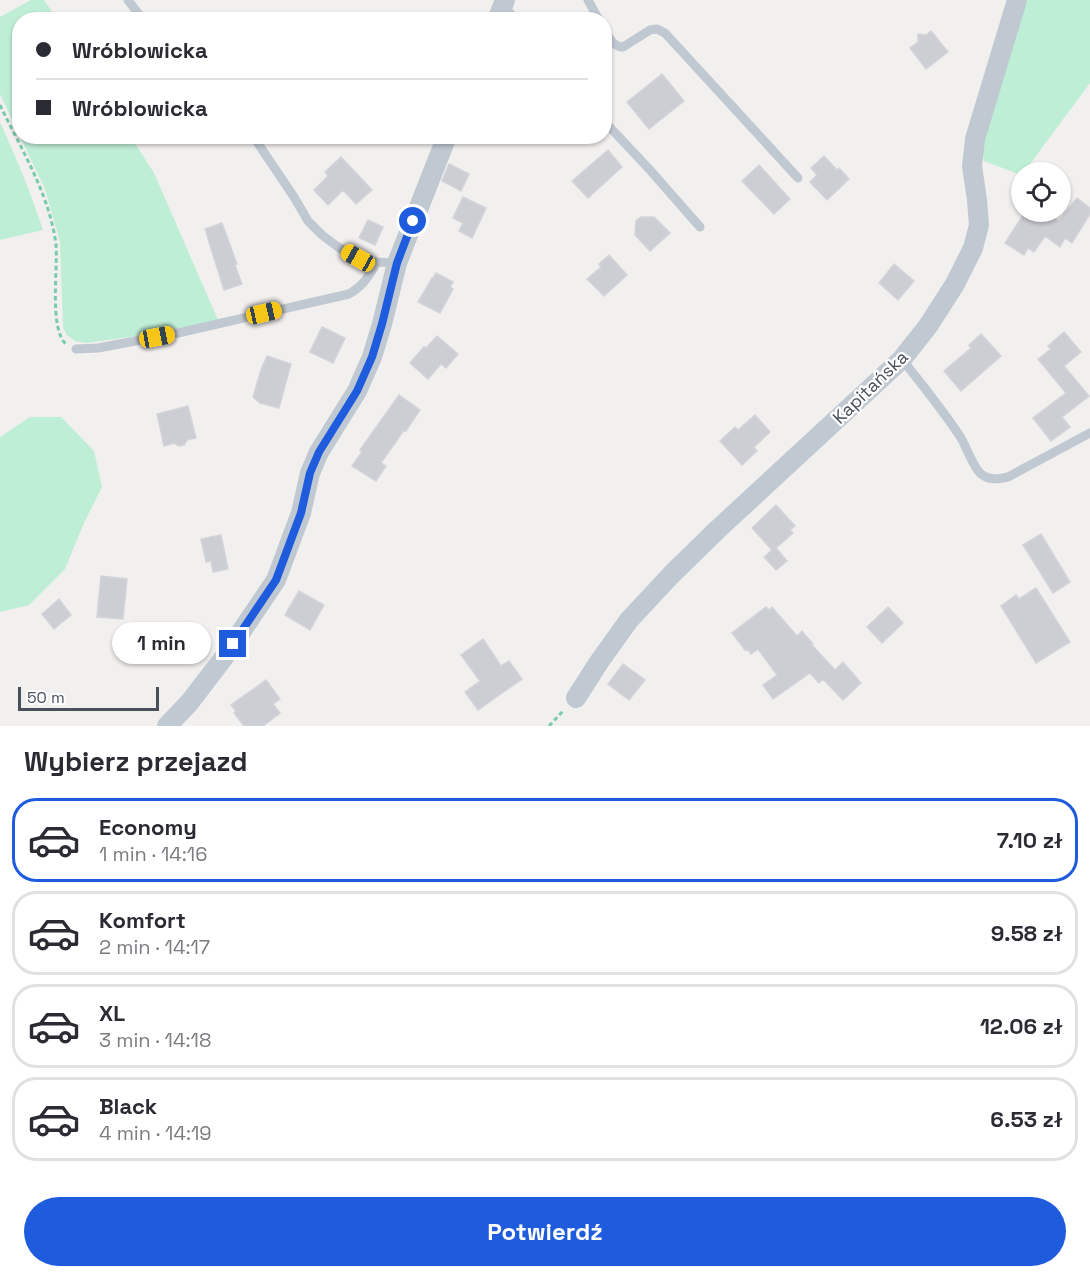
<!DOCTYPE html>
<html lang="pl">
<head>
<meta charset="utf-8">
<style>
	:root { --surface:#fff; --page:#f2f2f3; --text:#2b2b33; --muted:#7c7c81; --line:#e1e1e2; --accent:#1e5cdd }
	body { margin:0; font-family:"Space Grotesk",sans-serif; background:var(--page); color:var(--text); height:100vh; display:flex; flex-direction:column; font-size:22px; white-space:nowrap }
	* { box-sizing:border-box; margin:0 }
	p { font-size:20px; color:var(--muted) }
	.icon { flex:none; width:33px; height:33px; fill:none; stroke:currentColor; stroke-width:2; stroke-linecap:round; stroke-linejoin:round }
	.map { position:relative; height:726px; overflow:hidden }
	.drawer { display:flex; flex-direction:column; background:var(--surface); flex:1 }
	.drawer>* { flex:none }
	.hud { position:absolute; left:12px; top:12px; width:600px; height:132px; border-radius:24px; box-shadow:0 2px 4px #0004; display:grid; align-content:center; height:132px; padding:0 24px; background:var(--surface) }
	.controls { position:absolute; left:1011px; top:162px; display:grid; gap:12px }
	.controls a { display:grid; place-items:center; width:60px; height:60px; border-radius:50%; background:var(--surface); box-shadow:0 2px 4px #0004; font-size:30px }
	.scale { position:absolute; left:18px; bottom:15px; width:141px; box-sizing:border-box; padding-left:6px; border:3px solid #48505c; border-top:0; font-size:16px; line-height:21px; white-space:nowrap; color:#48505c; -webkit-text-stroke:4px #fff; paint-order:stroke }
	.end { position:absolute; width:27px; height:27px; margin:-14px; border:8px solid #1e5cdd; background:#fff; box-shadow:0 0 0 3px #fff }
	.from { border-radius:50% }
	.bubble { position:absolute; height:42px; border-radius:21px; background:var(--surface); box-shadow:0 2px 4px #0004; font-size:20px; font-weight:700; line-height:42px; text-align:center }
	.car { position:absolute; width:18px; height:36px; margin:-18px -9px; border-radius:8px; box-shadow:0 0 4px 2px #0007; background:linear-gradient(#f5c518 24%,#345 0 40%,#f5c518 0 76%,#345 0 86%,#f5c518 0) }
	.hud b { display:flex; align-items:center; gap:21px; height:57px; font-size:22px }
	.hud b+b { border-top:2px solid var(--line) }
	.hud i { width:15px; height:15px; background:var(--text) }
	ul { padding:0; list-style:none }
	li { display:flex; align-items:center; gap:18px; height:84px; margin:0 12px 9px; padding:0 12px; border:3px solid var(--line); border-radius:24px }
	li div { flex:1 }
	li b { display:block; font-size:22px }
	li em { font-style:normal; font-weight:700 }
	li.current { border-color:var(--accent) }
	li>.icon { width:54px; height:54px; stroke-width:1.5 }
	h2 { padding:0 24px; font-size:27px; line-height:72px }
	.cta { display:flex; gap:12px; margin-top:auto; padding:12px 24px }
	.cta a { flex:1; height:69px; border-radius:36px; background:var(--accent); color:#fff; font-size:24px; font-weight:700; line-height:69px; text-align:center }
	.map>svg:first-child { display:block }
	.green { fill:#bfeed6 }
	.building { fill:#ccced4; stroke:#d3d4da; stroke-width:1.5 }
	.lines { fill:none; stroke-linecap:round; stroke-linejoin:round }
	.path { stroke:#78cbab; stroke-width:3; stroke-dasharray:4.5 3; stroke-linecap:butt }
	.lane { stroke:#c0c8d1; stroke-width:9 }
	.street { stroke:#c0c8d1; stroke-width:20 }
	.route { stroke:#1e5cdd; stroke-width:8 }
	.labels { text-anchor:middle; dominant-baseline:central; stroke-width:4.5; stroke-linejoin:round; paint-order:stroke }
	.street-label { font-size:18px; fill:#48505c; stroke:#fff }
</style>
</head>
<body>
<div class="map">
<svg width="1090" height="726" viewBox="0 0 1090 726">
	<rect width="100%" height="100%" fill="#f2efef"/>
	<path class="green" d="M31,0h13l13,19 -37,1 -1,115 -19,-41v-77z
		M1022,0h68v83l-66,89h-2l-1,3 -37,-14 -2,-13z
		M0,122c16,35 31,71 43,108l-43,10z
		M20,137h111l23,36 64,147 -67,14 -65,9 -11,-2 -8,-6 -4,-8 -3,-85 -15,-53z
		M30,417h31l33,34 8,36 -19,38 -18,44 -36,36 -29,7v-175z"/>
	<path class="building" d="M931,31l17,21 -22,17 -16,-21 8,-6v-8l8,1z
		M662,74l22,27 -35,28 -22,-27z
		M608,150l14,17 -34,31 -16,-17z
		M824,156l13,14 2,-2 10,11 -22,21 -17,-18 7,-7 -6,-7z
		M341,157l31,33 -16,14 -13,-14 -15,15 -14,-15 14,-14 -3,-4z
		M449,164l20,10 -8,17 -19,-10z
		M759,165l31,34 -16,15 -32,-33z
		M463,197l23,11 -14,30 -13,-7 4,-8 -10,-5z
		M1077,198l13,10v6l-18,29 -7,-5 -5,9 -15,-11 -11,16 -6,-4 -4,7 -19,-12 20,-31h19l15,9z
		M641,217h13l16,16 -20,18 -15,-16 1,-14z
		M368,220l15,7 -8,18 -16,-7z
		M222,223l15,41 -2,1 7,19 -18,6 -19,-61z
		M609,255l18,20 -23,21 -17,-17 14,-12 -2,-3z
		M894,264l20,17 -16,19 -19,-17z
		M436,273l17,9 -3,5 3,2 -13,24 -22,-11 14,-24h1z
		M322,327l23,11 -12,25 -23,-11z
		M1064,332l17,20 -17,14 25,30 -27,21 8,10 -19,14 -18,-23 33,-25 -28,-34 13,-10 -3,-3z
		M981,334l20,22 -40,35 -17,-20 27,-23 -2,-3z
		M437,336l21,18 -12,14 -5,-4 -13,15 -18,-16 14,-16 2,1z
		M267,356l24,8 -12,44 -19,-5 -7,-6 8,-27z
		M399,395l21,15 -14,21 -2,-1 -23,33 5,3 -10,15 -24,-15 10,-14 -2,-2z
		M188,406l8,32 -9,2 -3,5 -5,1 -5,-3 -10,3 -7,-32z
		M755,415l15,17 -16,15 3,4 -15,14 -22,-24 15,-14 3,3z
		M776,505l19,21 -5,4 3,3 -17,15 11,13 -11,9 -12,-13 8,-7 -20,-22z
		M1041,534l29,48 -17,11 -30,-48z
		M221,535l7,34 -15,3 -2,-11 -5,1 -5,-23z
		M101,576l26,3 -4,40 -26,-2z
		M1036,588l34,54 -34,21 -35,-57 15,-11 3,4z
		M299,591l25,14 -14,25 -25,-15z
		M59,599l12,16 -17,14 -12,-15z
		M766,607l3,3 3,-3 25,29 5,-5 11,13 -1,1 23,25 8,-8 18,21 -18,17 -20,-21 -4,4 -9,-10 -37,26 -10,-14 14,-10 -19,-26 -7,5 -4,-5 -2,1 -13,-17z
		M888,607l15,16 -21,20 -15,-16z
		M483,639l18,27 8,-5 13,18 -44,31 -13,-18 15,-11 -19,-26z
		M623,664l22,16 -16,20 -21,-16z
		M266,680l14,19 -7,5 7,9 -17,13h-19l-10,-13 2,-2 -5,-6z"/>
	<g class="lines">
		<path class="path" d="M0,105c21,44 50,90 56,140 2,23 -7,84 10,99
			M549,726l15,-16"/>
		<path class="lane" d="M128,0l15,20
			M588,0l11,20
			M503,5l13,15
			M604,29c5,8 9,18 19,18l27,-17 7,-1 8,4 133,145
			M604,121l46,49 50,57
			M253,136l41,61 14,24 14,14 16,12 20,11 19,4 20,1
			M76,349l22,-1 80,-15 171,-39c15,-9 20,-18 28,-32
			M902,359c20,26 41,51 59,79 6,10 12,29 20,36 9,7 17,5 27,3l82,-44"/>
		<path class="street" d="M497,20l8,-20
			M576,698l23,-36 30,-42 43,-46 45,-44 185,-171 26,-33 27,-42 18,-36 6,-23 -2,-25 -5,-34 3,-27 42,-139
			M167,726l22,-23 33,-43 54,-80 25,-67 9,-40 9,-21 38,-61 15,-34 10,-33 15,-61 50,-127"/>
	</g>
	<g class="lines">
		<path class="route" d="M233,644l43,-64 25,-67 9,-40 9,-21 38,-61 15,-34 10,-33 15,-61 16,-42"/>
	</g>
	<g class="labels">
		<g class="street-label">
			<text transform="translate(870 387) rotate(-44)">Kapitańska</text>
		</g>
	</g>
</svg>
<div class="controls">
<a><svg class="icon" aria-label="locate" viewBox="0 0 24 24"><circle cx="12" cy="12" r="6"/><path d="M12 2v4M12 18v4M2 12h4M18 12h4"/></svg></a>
</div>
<div class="scale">50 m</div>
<i class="end from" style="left:413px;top:221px"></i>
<i class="end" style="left:233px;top:644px"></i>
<div class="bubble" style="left:112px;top:622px;width:99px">1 min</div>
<i class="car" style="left:358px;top:258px;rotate:299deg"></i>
<i class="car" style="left:264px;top:313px;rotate:77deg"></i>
<i class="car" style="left:157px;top:337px;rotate:79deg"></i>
<div class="hud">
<b><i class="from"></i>Wróblowicka</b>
<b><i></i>Wróblowicka</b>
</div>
</div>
<section class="drawer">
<h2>Wybierz przejazd</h2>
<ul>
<li class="current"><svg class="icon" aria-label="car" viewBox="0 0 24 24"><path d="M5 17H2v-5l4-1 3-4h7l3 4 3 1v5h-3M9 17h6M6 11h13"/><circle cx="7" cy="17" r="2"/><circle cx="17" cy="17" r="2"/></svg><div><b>Economy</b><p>1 min · 14:16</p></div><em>7.10 zł</em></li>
<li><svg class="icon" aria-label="car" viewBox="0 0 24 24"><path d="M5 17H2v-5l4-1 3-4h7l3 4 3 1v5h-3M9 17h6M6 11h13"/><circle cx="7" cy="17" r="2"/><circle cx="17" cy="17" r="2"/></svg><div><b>Komfort</b><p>2 min · 14:17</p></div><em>9.58 zł</em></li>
<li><svg class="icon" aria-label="car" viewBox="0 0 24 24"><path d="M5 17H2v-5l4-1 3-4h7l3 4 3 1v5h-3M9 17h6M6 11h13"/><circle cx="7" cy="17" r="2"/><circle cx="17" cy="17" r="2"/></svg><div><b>XL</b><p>3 min · 14:18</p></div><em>12.06 zł</em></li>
<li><svg class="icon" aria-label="car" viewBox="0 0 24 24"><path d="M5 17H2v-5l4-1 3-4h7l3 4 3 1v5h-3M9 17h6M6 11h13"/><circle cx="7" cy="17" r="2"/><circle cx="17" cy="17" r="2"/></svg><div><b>Black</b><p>4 min · 14:19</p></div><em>6.53 zł</em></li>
</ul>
<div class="cta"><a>Potwierdź</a></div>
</section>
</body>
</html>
